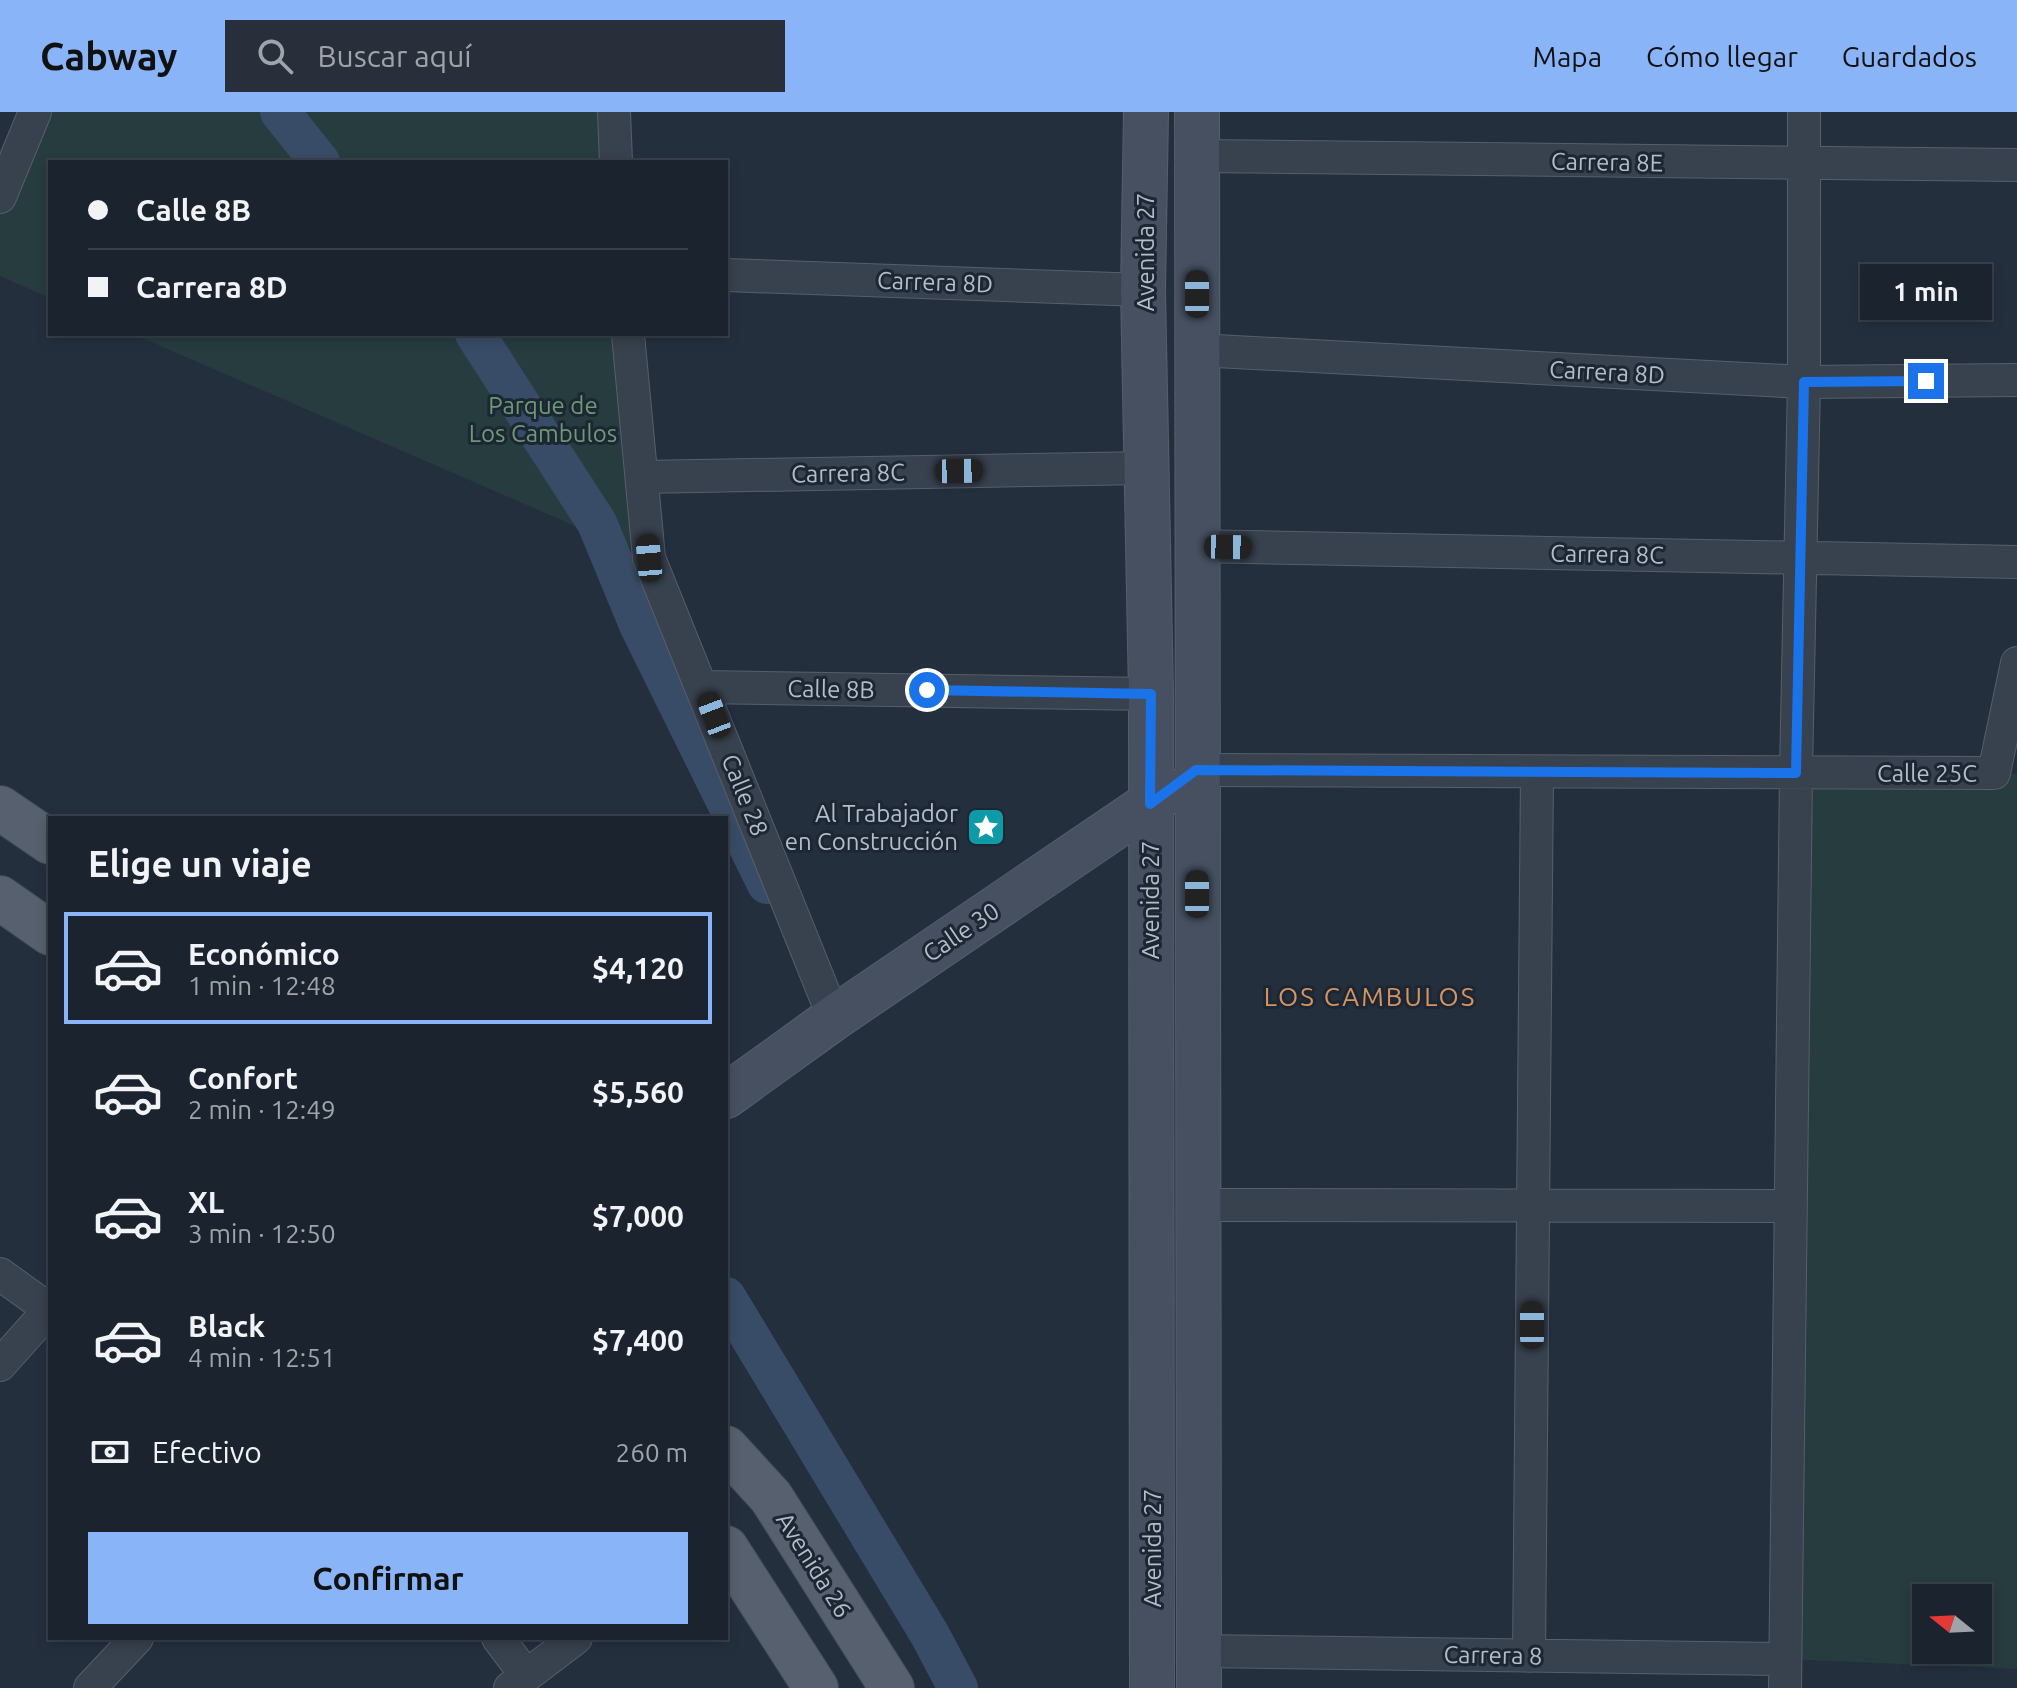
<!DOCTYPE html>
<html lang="es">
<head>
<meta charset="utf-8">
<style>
	:root { --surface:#1b232e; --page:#282f3a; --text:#f1f3f6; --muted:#a0a4aa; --line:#39404a; --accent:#8ab4f8 }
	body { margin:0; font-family:Ubuntu,sans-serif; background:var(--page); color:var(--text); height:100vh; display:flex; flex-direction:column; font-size:30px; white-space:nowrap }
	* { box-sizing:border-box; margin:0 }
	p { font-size:26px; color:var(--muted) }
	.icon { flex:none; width:44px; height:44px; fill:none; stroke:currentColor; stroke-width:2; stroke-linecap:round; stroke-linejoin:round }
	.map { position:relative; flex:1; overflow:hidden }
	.details { position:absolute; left:48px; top:704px; width:680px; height:824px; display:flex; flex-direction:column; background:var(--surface); border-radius:0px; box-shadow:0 4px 12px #0003,0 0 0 2px var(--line) }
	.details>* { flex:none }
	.guide { position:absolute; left:48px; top:48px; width:680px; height:176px; border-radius:0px; box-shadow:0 4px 12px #0003,0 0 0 2px var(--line); display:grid; align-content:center; height:176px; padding:0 40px; background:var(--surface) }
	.needle { width:52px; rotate:288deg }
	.fabs { position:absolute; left:1912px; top:1472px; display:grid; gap:16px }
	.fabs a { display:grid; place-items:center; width:80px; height:80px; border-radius:0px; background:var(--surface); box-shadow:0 4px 12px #0003,0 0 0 2px var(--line); font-size:40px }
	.end { position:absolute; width:36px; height:36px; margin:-18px; border:10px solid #1a73e8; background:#fff; box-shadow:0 0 0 4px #fff }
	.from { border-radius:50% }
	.bubble { position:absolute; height:56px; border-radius:0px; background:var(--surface); box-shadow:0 4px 12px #0003,0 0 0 2px var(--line); font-size:26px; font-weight:600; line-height:56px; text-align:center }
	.car { position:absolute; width:24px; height:48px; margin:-24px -12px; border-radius:10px; box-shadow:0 0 6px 2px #0007; background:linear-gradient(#222 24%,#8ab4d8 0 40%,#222 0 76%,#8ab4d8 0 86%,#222 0) }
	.guide b { display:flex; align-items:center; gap:28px; height:76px; font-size:30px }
	.guide b+b { border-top:2px solid var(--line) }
	.guide i { width:20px; height:20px; background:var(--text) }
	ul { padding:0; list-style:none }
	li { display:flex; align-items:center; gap:24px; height:112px; margin:0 16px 12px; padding:0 24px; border:4px solid transparent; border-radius:0px }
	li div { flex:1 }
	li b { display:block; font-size:30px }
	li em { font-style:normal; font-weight:600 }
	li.active { border-color:var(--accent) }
	li>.icon { width:72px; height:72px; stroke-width:1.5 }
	h2 { padding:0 40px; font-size:36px; line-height:96px }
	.pay { display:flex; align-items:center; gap:20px; height:88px; padding:0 40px; font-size:30px }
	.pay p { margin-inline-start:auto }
	.action { display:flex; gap:16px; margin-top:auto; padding:16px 40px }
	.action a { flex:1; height:92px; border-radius:0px; background:var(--accent); color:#111; font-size:32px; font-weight:600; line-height:92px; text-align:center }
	header { display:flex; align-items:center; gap:48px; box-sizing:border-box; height:112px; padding:0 40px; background:var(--accent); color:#111 }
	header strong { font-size:38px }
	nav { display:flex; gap:44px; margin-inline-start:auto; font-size:28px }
	.search { width:560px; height:72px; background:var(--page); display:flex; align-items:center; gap:20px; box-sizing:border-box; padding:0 28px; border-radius:0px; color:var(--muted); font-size:30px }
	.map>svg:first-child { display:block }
	.green { fill:#263c3f; fill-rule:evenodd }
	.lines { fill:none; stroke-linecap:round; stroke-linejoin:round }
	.canal { stroke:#394c67; stroke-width:40 }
	.street-casing { stroke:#565f6c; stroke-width:34 }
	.secondary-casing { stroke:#565f6c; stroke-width:46 }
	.primary-casing { stroke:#414a57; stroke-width:46 }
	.street { stroke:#38414e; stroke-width:32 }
	.secondary { stroke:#465061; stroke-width:44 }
	.primary { stroke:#56606e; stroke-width:44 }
	.route { stroke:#1a73e8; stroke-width:10 }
	.labels { text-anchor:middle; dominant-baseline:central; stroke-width:6; stroke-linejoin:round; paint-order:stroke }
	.street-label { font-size:24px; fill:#b4bcc9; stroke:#1d2633 }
	.park-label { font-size:24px; fill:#6b9a76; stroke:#1d2633 }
	.poi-label { font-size:24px; fill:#b4bcc9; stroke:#1d2633; text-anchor:end }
	.neighbourhood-label { font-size:26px; letter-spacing:2px; fill:#d59563; stroke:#1d2633 }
</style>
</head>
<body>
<header>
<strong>Cabway</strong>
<div class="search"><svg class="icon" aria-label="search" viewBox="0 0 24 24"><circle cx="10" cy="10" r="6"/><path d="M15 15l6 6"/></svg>Buscar aquí</div>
<nav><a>Mapa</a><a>Cómo llegar</a><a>Guardados</a></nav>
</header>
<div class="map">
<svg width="2017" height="1576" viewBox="0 0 2017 1576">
	<rect width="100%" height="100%" fill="#242f3e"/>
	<path class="green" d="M40,0h574l2,50h-566v136l-50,-22v-74z
		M133,222h492l24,224z
		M1796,661l221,1v895l-232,-10zM1926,1486h52v52h-52z"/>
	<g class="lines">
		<path class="canal" d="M280,0l40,50
			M475,222l122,189 43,104 127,257
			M726,1185l204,338 28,53"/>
		<defs>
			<path id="street" d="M614,0l2,50
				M1197,44l820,9
				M0,85l35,-85
				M726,163l417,15
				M628,222l21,224 185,460
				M1197,238l607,32 213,-2
				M643,365l505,-9
				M1196,434l821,16
				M703,575l448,7
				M1196,658l798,3 23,-110
				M1200,1093l590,1
				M0,1162l50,36
				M0,1253l50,-56
				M498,1526l27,36
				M1201,1539l584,8
				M1529,1544l8,-882
				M90,1576l47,-50
				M510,1576l66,-50
				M1785,1576l11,-915 8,-391v-270"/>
			<path id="secondary" d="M1146,0l-3,178 8,404 1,994
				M1197,0l2,1576
				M726,984l108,-78 334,-227"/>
			<path id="primary" d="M0,696l50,34
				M0,786l50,35
				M726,1336l45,49 121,191
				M726,1436l90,140"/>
		</defs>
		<use href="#street" class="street-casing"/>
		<use href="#secondary" class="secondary-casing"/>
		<use href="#primary" class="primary-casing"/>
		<use href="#street" class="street"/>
		<use href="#secondary" class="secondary"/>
		<use href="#primary" class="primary"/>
	</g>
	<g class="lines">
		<path class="route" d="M927,578l224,4 -1,110 46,-34 600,3 8,-391 122,-1"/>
	</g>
	<defs>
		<symbol id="sight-square" viewBox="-11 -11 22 22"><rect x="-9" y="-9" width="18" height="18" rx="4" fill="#0f9aa8" stroke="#1d2633"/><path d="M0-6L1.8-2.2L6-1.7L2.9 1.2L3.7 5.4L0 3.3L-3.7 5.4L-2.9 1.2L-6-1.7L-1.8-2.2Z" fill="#fff"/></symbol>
	</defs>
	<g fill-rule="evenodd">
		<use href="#sight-square" x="964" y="693" width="44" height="44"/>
	</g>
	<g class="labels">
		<g class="street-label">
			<text transform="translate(1607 50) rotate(1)">Carrera 8E</text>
			<text transform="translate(1145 140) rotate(-90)">Avenida 27</text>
			<text transform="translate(935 170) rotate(2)">Carrera 8D</text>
			<text transform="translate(1607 260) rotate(3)">Carrera 8D</text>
			<text transform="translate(848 361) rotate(-1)">Carrera 8C</text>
			<text transform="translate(1607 442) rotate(1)">Carrera 8C</text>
			<text transform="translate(831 577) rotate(1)">Calle 8B</text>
			<text x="1927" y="661">Calle 25C</text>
			<text transform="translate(745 683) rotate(68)">Calle 28</text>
			<text transform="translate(1150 788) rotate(-90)">Avenida 27</text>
			<text transform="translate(961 820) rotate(-34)">Calle 30</text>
			<text transform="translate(1152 1436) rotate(-90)">Avenida 27</text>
			<text transform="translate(814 1453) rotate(58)">Avenida 26</text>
			<text transform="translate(1493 1543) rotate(1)">Carrera 8</text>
		</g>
		<g class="park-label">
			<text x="543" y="293">Parque de<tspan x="543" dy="28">Los Cambulos</tspan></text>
		</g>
		<g class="poi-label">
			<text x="958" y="701">Al Trabajador<tspan x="958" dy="28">en Construcción</tspan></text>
		</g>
		<g class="neighbourhood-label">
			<text x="1370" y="884">LOS CAMBULOS</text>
		</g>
	</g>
</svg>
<div class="fabs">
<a><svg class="needle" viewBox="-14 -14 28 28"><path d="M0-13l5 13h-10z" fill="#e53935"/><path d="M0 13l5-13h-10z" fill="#a0a4aa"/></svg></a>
</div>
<i class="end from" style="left:927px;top:578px"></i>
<i class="end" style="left:1926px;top:269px"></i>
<div class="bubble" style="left:1860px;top:152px;width:132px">1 min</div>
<i class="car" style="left:1197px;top:182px;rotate:0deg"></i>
<i class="car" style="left:959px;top:359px;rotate:89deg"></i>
<i class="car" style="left:1228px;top:435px;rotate:91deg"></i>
<i class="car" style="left:649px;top:446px;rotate:355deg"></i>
<i class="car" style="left:714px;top:603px;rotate:339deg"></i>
<i class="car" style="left:1197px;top:782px;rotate:0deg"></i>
<i class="car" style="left:1532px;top:1213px;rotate:0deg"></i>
<div class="guide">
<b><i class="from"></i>Calle 8B</b>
<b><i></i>Carrera 8D</b>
</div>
<section class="details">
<h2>Elige un viaje</h2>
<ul>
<li class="active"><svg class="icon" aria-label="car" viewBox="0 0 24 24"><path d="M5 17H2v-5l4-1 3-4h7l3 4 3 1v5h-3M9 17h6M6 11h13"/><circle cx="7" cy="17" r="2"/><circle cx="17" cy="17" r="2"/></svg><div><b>Económico</b><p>1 min · 12:48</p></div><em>$4,120</em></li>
<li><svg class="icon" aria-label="car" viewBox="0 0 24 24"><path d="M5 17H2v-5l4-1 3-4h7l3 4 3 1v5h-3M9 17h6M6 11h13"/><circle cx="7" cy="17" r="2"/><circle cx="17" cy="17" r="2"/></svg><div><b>Confort</b><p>2 min · 12:49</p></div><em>$5,560</em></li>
<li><svg class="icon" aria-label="car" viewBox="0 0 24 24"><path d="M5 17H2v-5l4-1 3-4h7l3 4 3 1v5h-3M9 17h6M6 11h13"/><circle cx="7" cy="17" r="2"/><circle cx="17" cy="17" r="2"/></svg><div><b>XL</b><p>3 min · 12:50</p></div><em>$7,000</em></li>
<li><svg class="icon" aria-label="car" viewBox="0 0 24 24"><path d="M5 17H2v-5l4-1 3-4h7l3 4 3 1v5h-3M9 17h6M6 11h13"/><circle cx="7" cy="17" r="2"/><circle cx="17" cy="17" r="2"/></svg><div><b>Black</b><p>4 min · 12:51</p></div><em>$7,400</em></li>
</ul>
<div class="pay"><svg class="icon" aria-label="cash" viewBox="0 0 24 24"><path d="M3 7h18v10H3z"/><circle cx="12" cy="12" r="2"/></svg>Efectivo<p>260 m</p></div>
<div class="action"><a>Confirmar</a></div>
</section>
</div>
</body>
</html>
